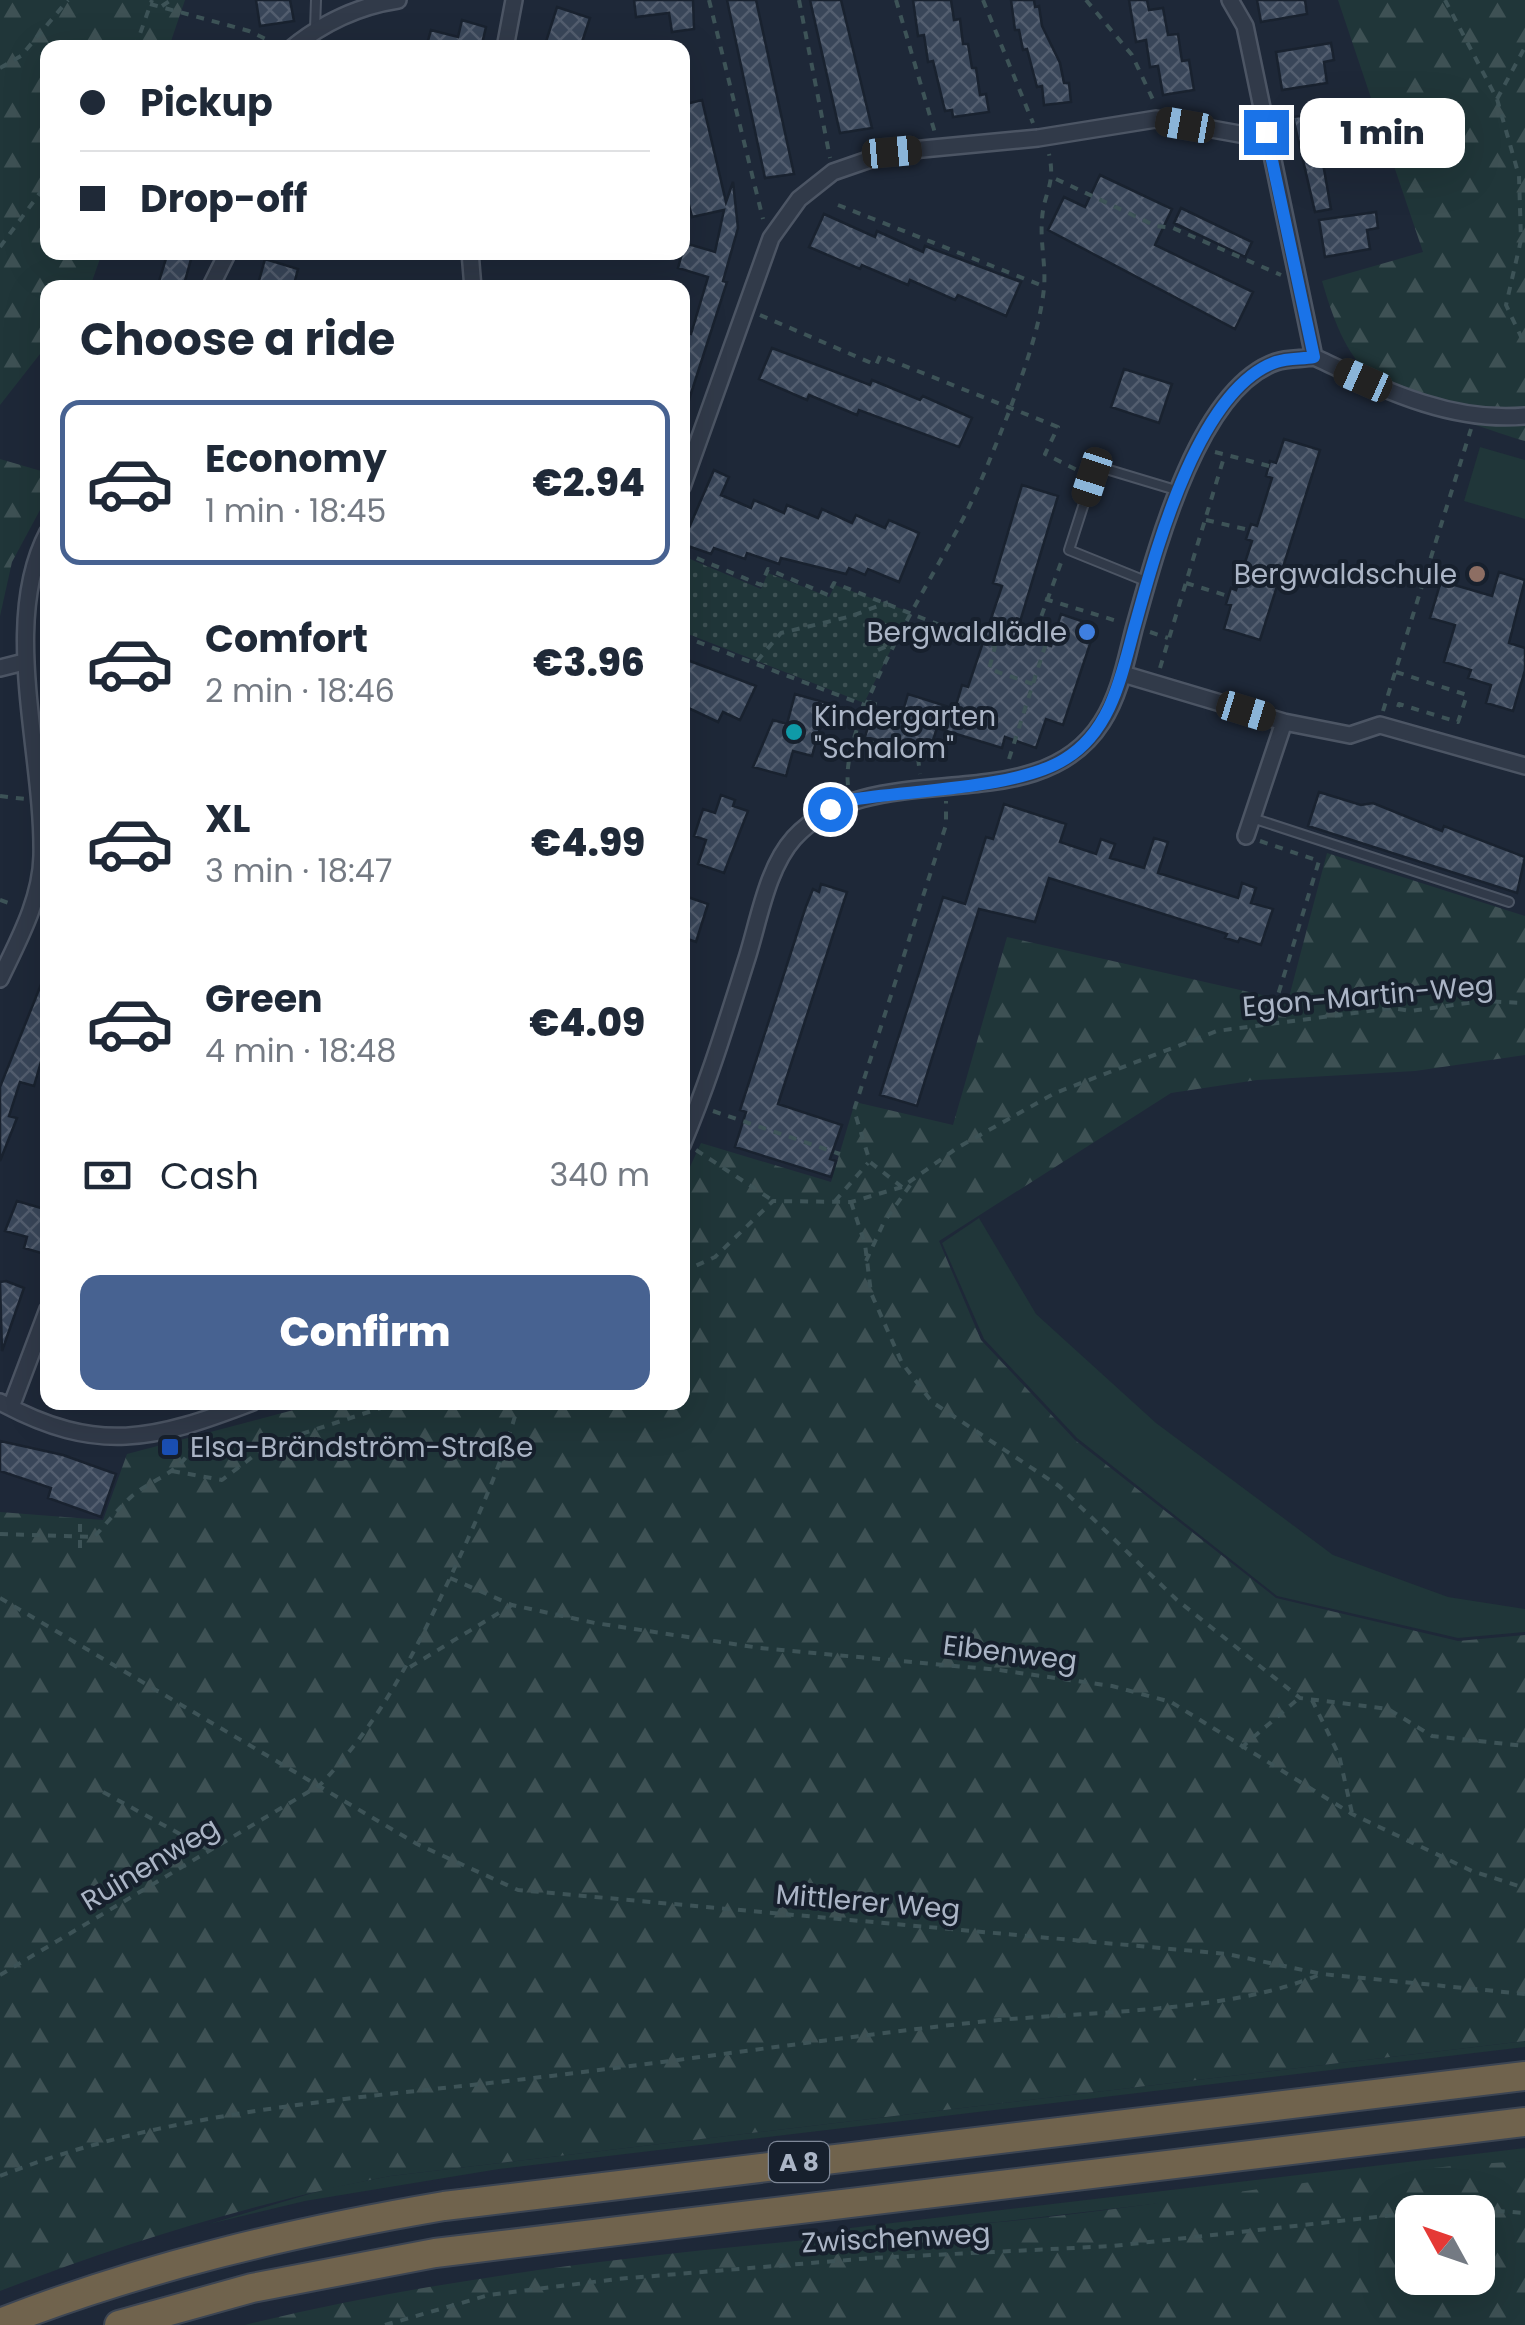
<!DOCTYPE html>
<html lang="en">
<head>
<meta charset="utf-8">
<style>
	:root { --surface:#fff; --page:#f6f6f7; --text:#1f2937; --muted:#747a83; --line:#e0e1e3; --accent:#476291 }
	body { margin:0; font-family:Poppins,sans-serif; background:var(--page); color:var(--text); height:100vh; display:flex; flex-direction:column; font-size:38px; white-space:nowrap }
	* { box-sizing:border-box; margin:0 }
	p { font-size:32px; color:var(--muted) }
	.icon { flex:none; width:55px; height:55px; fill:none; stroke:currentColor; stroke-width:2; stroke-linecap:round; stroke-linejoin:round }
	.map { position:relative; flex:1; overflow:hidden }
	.side { position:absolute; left:40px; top:280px; width:650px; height:1130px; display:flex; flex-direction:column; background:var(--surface); border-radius:20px; box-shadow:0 10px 40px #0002 }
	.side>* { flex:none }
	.guide { position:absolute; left:40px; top:40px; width:650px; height:220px; border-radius:20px; box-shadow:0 10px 40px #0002; display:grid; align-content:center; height:220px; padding:0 40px; background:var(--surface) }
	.needle { width:65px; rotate:310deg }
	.controls { position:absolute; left:1395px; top:2195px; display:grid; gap:20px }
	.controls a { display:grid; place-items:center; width:100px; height:100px; border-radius:20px; background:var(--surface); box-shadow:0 10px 40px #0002; font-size:50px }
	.end { position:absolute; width:45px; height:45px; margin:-22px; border:12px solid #1a73e8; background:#fff; box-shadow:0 0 0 5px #fff }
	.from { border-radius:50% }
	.bubble { position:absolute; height:70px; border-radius:20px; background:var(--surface); box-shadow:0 10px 40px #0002; font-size:32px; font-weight:800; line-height:70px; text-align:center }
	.car { position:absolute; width:30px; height:60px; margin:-30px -15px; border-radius:12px; box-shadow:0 0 8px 2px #0007; background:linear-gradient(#222 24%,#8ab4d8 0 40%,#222 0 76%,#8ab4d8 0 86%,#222 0) }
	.guide b { display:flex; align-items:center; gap:35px; height:95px; font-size:38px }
	.guide b+b { border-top:2px solid var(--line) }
	.guide i { width:25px; height:25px; background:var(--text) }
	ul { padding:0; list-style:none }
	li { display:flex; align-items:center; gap:30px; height:165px; margin:0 20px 15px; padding:0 20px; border:5px solid transparent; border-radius:20px }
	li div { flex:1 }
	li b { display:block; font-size:38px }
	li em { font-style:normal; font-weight:800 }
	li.selected { border-color:var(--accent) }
	li>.icon { width:90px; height:90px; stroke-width:1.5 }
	h2 { padding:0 40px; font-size:45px; line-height:120px }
	.pay { display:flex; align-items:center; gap:25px; height:110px; padding:0 40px; font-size:38px }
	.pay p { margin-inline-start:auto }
	.primary-button { display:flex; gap:20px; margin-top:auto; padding:20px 40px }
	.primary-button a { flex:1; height:115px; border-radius:20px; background:var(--accent); color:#fff; font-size:40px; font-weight:800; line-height:115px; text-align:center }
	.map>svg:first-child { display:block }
	.grass { fill:#203639 }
	.forest { fill:url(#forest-firs); fill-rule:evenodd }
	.park { fill:url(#park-dots) }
	.building { fill:url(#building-cross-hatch); stroke:#19222f; stroke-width:2.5 }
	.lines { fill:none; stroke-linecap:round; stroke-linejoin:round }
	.service-casing { stroke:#4c5564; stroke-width:12 }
	.minor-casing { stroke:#4c5564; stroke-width:20 }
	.motorway-casing { stroke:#3c4553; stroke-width:32 }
	.path { stroke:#3d5357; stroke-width:4; stroke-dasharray:8 8; stroke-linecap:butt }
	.service { stroke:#313a49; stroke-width:8 }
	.minor { stroke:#313a49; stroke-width:15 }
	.motorway { stroke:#70634d; stroke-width:28 }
	.route { stroke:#1a73e8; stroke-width:12 }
	.education-dot { fill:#8d6e63; stroke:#17202d; stroke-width:4 }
	.shop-dot { fill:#3f7fe0; stroke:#17202d; stroke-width:4 }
	.culture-dot { fill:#0f9aa8; stroke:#17202d; stroke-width:4 }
	.transit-dot { fill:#1a4fb4; stroke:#17202d; stroke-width:4 }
	.labels { text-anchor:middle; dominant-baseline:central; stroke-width:8; stroke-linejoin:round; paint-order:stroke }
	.shield { fill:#17202d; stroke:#7f8898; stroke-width:2.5 }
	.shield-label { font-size:25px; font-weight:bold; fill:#abb5c6 }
	.poi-label { font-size:28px; fill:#abb5c6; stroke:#17202d; text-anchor:end }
	.street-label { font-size:28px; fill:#abb5c6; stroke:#17202d }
</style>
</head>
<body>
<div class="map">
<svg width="1525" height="2325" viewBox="0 0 1525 2325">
	<defs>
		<pattern id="forest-firs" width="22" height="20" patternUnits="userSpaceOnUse" patternTransform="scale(2.5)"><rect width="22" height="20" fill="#203639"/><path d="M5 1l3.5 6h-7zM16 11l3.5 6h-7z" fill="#3e5154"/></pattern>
		<pattern id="park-dots" width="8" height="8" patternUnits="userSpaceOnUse" patternTransform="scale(2.5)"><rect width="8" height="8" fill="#203639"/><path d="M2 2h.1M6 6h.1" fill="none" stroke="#3e5154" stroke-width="1.8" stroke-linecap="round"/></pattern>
		<pattern id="building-cross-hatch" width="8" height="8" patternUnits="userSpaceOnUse" patternTransform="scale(2.5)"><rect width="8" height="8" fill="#394659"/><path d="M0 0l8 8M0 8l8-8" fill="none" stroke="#535e6f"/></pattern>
	</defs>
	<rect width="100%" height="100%" fill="#1e2838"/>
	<path class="grass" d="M1480,447l45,13v59l-61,-18z
		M979,1218l57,96 120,109 177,132 115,42 77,12v23l-67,6 -181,-42 -200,-158 -93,-99 -42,-96z
		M1525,2041v6l-1026,122 -194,32 -96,23 120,-36 61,-12z
		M1525,2148v13l-527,61 -148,11v-5z"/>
	<path class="forest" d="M0,0h185l-16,47 -121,1v204l54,1 -12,34 -42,1 -1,57 -47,60z
		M1338,0h187v441c-38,-11 -123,-41 -152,-64 -29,-23 -41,-63 -51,-96l101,-29z
		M0,459l48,14 -1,24 -35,65 -12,54z
		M1327,853l198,63v139l-110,16 -158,9 -86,13 -232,148 42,99 94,100 201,158 182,43 67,-6v406l-1135,135c-126,24 -270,68 -390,115v-779l103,8 24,-66 193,-51 362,-1 1,-220 18,-39 130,39 24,-80 98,23 54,-188 281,64z
		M1525,2161v164h-1280c246,-61 503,-79 755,-103 175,-17 350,-52 525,-61zM1412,2212h66v66h-66z"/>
	<path class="park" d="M683,556l78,33 7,-16 61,24 6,-12 75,27 -46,91 -181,-71z"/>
	<path class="building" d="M256,0h34l4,21 -34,5z
		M634,0h59l1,29 -22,3 -3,-19 -33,4z
		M727,0h29l38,174 -29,4z
		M810,0h31l31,128 -32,5z
		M913,0h38l3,20 6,-1 3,25h5l4,24h4l4,27 6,-1 3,18 -36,5 -1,-7 -7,1 -12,-50 -5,1 -4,-27 -6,1z
		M1011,0h23l1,7 4,-1 3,20 18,37 4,20h5l2,19 -27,3 -2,-19 -5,1 -10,-38 -4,1 -4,-20h-4z
		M1129,0h18l2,10 14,-2 5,27 10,-1 4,27 7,-1 5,30 -31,5 -5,-29 -8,1 -4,-27 -10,2z
		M1257,0h48l2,14 -46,8z
		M557,7l33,11 -10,30h-36z
		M462,20l24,7 -5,21h-55l5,-18 27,7z
		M1331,43l3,17 -10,2 3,21 -45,7 -6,-38z
		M702,100l24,102 7,-20 5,46 -15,53 4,1 -42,130 -3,-81 9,3 17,-57 -30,-9 7,-25 30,9 9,-42 -32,7 -10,-40v-72z
		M1360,107l3,19 -11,1 3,20 -34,5 10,57 -16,3 -22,-95z
		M1100,175l72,34 -17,36 98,47 -18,37 -187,-99 16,-33 21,10z
		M1181,208l71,34 -7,15 -71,-34z
		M1376,212l2,16 -11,2 3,19 -45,8 -6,-37z
		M824,214l51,23 2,-6 46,21 2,-6 96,36 -15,34 -48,-21 -3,5 -45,-20 -2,5 -46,-20 -2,4 -51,-22z
		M168,252h25l-10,36h-26z
		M265,259l33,10 -5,19h-36z
		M772,348l98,37 2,-5 48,20 3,-4 49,22 -13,29 -100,-37 -2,5 -48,-20 -2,5 -48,-21z
		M1124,369l48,15 -13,39 -48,-16z
		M1284,439l36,11 -60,190 -36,-11 7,-24 -5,-1 5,-16 5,2 16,-49 -6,-2 5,-15 6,2 15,-48 -6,-2 4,-15 6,2z
		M714,470l15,7 -8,18 30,13 3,-8 30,13 3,-8 31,13 4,-9 30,14 4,-8 29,13 4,-8 30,13 -20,49 -31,-13 -3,6 -16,-7 -3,6 -65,-16 -2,6 -32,-11 -2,6 -31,-11 -3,6 -29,-10z
		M1022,485l36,11 -42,139 35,11 10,-32 35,12 -33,99 -17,-6 -10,29 -31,-11 -3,11 -65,-20 -8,24 -64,-15 9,-31 28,8 6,-20 47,15 7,-24 6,2 34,-101 -9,-3z
		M1499,572l26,8 -16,63 16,5v22l-12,41 -27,-8 5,-18 -23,-7 3,-8 -27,-8 11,-37 -25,-7 11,-37 51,15z
		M682,658l74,28 -16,34 -17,-8 -5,10 -36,-17z
		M795,694l32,9 -15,53 -19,-5 -7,25 -33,-9 20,-47 14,4z
		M1319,792l42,13 12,-2 69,28 2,-5 81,31 -8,36 -209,-67z
		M721,795l14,5 -2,6 15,5 -24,62 -26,-9 8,-24 -12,-4 9,-27 12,4z
		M1004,804l62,20 -6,18 36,12 5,-15 14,5 -5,14 34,10 10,-30 14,4 -10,31 80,25 4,-15 14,5 -5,15 22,6 -12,36 -21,-7 -2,4 -13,-4 2,-4 -178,-56 -14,44 -56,-13 -62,197 -37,-11 63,-198 22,7 21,-67 7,2z
		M821,884l26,8 -69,212 64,21 -12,34 6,2 -5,16 -96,-30 11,-35 -6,-2 65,-201 8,-20 6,3z
		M682,895l26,9 -12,38 -14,-5z
		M48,967v89l-5,-1 -9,31 -14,-4 -11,34 8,2 -17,43v-74z
		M17,1201l31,9v45l-24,-7 3,-11 -22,-6z
		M6,1281l18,7 -22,63 -2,-69z
		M0,1441l63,14 53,19 -15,43 -53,-19 3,-10 -51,-17z"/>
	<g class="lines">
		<defs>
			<path id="service" d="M315,29l1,-29
				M1148,582l-79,-32 27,-84 83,25
				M1252,818l257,84"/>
			<path id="minor" d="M1230,0l15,26 69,331
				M292,48c32,-26 66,-42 106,-48
				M505,48l9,-48
				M470,252l3,36
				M210,288l18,-36
				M1314,357c67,31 135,66 211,59
				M682,487l89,-249 28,-39 34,-27 58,-20 147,-14 118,-19 89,16 21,-2
				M0,668l20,-5
				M1123,674l161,48 66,13 30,-10 145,41
				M1246,836l38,-114
				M0,979c18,-38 41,-79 42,-123 2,-103 -42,-233 6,-324
				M682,1145c26,-61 45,-124 65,-187 12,-38 20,-90 47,-120 80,-87 243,-13 308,-116 18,-28 24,-62 32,-93 21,-75 63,-240 142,-267 11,-4 26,-3 38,-5
				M0,1402c98,53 154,38 253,0
				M11,1407l37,-98"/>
			<path id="motorway" d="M0,2323c143,-56 292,-91 444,-117l1081,-130
				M119,2325l133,-37 183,-35 1090,-131"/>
		</defs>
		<use href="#service" class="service-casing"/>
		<use href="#minor" class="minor-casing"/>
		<use href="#motorway" class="motorway-casing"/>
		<path class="path" d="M709,0l54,219
			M799,0l31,158
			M896,0l39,133
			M983,0l50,123
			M1086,0l46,55 23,49
			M1445,0l52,99 22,77 2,64 -15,65 19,40
			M150,4l99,27 25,12
			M162,6l9,-6
			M135,48l17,-48
			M0,68l21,-12 47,-56
			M1497,99l28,-52
			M1056,179l100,47 17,2 108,47
			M838,205l205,81
			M0,247l48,-65
			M760,315l116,50 4,-9 178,71 -13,27 38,19
			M1215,452l54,14
			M1206,520l43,10
			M682,552l79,33 7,-16 60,26 6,-12 161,64 -6,22 44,15
			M1186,583l42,13
			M1045,599l72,22
			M1150,632l18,6
			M682,636l185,70
			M878,650l16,-7
			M757,661l24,-28 71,-17 36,-14
			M1160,668l65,-214
			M1396,672l71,23 -9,27 -59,-18 -3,10
			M869,702l13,4
			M1383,711l88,-282
			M857,738l61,20 2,16
			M1009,759l38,-119 -13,-4 28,-76
			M848,785c-8,-66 89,-212 120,-276 15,-31 28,-65 41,-97 14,-39 31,-84 35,-124 2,-23 -4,-46 -2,-69 2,-28 14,-34 7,-65
			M0,796l25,3
			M1260,841l59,20 -49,160
			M0,900l14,5
			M713,1111l127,43
			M696,1150l76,50
			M902,1187l-32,-25 -16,-52 92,-285v-24
			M835,1201l33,-38
			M851,1202l14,42 6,49 31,70 30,39 127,84 118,114 123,98 88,11 44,27 93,10
			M866,1261l18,-39 27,-38
			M682,1272l33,-15 58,-56 78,1 51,-15 55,-39 98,-55 162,-62 175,-23 19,3 71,-10 43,2
			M172,1471l50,9 46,-35 131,-43
			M80,1524v26
			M0,1534l94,3c12,-13 24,-28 38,-41 19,-17 58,-26 61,-57
			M450,1578l62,27 83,18 165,25 239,22 113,16 59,16 181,112 120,57 53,17
			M0,1598l417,246 101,46 709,64 95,20 203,20
			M410,1667l102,-62
			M1312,1700l27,55 13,58
			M1241,1748l57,-49
			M103,1792l108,59
			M0,1975l320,-190c60,-63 92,-127 129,-205 27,-58 53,-115 70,-178
			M0,2176c173,-68 359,-77 542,-99 145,-17 290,-39 436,-55 102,-11 251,-8 343,-48
			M1417,2212l40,-4 68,5
			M385,2325l104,-30 128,-16 255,-21 241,-12 299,-33"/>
		<use href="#service" class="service"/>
		<use href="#minor" class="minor"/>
		<use href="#motorway" class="motorway"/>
	</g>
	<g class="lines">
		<path class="route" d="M830,809l20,-9c58,-10 168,-11 215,-41 46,-28 56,-82 69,-130 21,-75 63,-239 142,-267 11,-4 26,-3 38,-5l-48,-225"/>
	</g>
	<circle class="education-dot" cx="1477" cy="574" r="10"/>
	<circle class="shop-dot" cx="1087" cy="632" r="10"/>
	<circle class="culture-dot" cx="794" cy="732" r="10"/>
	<rect class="transit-dot" x="160" y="1437" width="20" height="20" rx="5"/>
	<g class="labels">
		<rect class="shield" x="769" y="2142" width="60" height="40" rx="8"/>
		<g class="shield-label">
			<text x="799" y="2162">A 8</text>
		</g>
		<g class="poi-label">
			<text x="1457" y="574">Bergwaldschule</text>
			<text x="1067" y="632">Bergwaldlädle</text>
			<text x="814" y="716" text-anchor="start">Kindergarten<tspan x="814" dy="32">"Schalom"</tspan></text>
			<text x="190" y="1447" text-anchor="start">Elsa-Brändström-Straße</text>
		</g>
		<g class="street-label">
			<text transform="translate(1368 996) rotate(-5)">Egon-Martin-Weg</text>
			<text transform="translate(1010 1653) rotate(7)">Eibenweg</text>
			<text transform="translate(150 1864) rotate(-31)">Ruinenweg</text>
			<text transform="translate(868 1902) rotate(5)">Mittlerer Weg</text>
			<text transform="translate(896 2238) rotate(-3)">Zwischenweg</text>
		</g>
	</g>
</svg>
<div class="controls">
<a><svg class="needle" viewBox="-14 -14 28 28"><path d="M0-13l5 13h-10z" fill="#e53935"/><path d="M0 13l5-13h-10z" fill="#747a83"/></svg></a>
</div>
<i class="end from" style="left:830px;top:809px"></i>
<i class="end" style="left:1266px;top:132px"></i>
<div class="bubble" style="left:1300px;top:98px;width:165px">1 min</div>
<i class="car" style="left:1185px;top:125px;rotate:280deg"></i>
<i class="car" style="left:892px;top:152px;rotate:85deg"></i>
<i class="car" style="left:1363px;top:380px;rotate:294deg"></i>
<i class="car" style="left:1092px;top:477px;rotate:198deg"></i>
<i class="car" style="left:1246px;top:711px;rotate:107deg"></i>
<div class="guide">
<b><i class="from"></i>Pickup</b>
<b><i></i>Drop-off</b>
</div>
<section class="side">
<h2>Choose a ride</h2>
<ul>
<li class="selected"><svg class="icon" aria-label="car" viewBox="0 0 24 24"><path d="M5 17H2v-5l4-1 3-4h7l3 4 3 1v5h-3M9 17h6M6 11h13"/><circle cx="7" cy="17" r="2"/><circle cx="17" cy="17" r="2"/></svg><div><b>Economy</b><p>1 min · 18:45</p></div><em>€2.94</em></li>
<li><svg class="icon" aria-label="car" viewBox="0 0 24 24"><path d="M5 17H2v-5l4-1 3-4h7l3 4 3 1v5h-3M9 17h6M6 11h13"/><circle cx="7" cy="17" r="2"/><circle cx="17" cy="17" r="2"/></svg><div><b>Comfort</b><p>2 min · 18:46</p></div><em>€3.96</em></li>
<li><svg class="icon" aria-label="car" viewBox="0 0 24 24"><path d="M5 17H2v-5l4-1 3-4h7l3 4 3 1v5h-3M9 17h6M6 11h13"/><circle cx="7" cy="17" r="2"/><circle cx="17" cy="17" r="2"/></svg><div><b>XL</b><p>3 min · 18:47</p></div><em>€4.99</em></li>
<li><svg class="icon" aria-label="car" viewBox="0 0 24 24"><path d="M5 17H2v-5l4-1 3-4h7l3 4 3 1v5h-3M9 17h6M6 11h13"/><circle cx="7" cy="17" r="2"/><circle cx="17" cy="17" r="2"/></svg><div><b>Green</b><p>4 min · 18:48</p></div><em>€4.09</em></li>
</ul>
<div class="pay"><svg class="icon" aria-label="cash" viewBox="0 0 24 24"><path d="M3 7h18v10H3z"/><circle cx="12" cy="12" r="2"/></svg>Cash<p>340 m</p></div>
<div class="primary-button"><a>Confirm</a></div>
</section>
</div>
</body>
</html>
